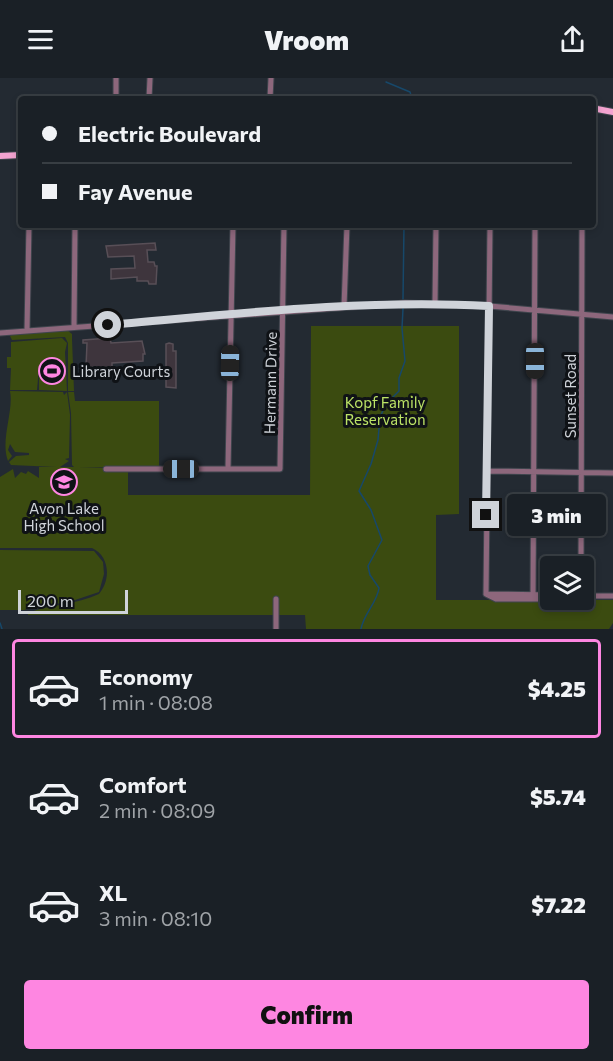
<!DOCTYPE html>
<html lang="en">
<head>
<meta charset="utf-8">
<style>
	:root { --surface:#1a2026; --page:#272d32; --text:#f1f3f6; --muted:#9fa3a7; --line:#383e43; --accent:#fe86e1 }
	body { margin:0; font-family:Commissioner,sans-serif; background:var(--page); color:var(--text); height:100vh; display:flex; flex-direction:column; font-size:22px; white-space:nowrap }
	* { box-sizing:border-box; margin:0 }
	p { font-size:20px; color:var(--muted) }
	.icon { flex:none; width:33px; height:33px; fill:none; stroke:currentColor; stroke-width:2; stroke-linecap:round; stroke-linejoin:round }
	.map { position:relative; height:551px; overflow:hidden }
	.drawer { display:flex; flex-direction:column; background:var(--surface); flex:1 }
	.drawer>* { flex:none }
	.banner { position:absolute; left:18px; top:18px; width:578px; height:132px; border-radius:6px; box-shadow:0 3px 9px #0003,0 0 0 2px var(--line); display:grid; align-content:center; height:132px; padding:0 24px; background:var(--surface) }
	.tools { position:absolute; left:540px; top:478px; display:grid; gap:12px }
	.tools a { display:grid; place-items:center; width:54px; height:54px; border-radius:6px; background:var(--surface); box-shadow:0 3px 9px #0003,0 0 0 2px var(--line); font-size:30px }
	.scale { position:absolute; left:18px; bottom:15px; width:110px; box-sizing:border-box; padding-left:6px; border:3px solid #cfd3d9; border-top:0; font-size:16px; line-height:21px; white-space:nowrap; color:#cfd3d9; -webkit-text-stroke:4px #0f1216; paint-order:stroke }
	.end { position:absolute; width:27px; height:27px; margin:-14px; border:8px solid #cfd3d9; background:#111; box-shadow:0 0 0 3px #111 }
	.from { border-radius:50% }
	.bubble { position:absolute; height:42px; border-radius:6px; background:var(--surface); box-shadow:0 3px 9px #0003,0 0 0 2px var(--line); font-size:20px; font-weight:800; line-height:42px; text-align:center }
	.car { position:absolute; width:18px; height:36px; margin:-18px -9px; border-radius:8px; box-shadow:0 0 4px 2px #0007; background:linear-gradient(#222 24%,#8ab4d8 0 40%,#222 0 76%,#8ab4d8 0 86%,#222 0) }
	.banner b { display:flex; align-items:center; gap:21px; height:57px; font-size:22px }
	.banner b+b { border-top:2px solid var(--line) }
	.banner i { width:15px; height:15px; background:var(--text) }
	ul { padding:10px 0 0; list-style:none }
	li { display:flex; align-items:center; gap:18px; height:99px; margin:0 12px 9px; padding:0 12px; border:3px solid transparent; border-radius:6px }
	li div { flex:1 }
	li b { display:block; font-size:22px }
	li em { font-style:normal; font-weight:800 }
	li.on { border-color:var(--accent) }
	li>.icon { width:54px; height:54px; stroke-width:1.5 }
	.action { display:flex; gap:12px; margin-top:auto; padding:12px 24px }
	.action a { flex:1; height:69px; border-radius:6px; background:var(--accent); color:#111; font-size:24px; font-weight:800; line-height:69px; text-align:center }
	header { display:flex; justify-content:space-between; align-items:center; height:78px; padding:0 24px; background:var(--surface); font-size:27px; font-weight:800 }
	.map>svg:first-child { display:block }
	.green { fill:#3b4b10 }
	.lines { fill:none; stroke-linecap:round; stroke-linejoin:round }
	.stream { stroke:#17486a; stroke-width:1.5 }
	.building { fill:#3e353d; stroke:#584f57; stroke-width:1.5 }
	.minor-casing { stroke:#3f454d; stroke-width:7 }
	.major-casing { stroke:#3f454d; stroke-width:8 }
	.minor { stroke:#8d677c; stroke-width:5 }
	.major { stroke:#f3a3d0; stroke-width:6 }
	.route { stroke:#cfd3d9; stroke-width:8 }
	.labels { text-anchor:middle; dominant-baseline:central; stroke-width:6; stroke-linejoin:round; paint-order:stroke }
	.poi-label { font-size:15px; fill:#cfd3d9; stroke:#0f1216; text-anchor:start }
	.street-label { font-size:15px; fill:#cfd3d9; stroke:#0f1216 }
	.park-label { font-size:15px; fill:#bce366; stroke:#0f1216 }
</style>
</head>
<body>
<header><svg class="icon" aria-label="menu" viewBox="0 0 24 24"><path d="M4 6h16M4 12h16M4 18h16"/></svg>Vroom<svg class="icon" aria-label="share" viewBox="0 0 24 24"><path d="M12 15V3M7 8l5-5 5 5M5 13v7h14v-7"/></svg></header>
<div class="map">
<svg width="613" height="551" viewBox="0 0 613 551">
	<rect width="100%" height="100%" fill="#232a32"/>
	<path class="green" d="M311,248h148v188l-23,1v85h177v23l-4,6h-303l-1,-14h-277v-2c23,-9 48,-8 71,-19 12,-14 11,-38 -7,-46h-92v-71l13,-8 2,9 6,-6 5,2 2,-3 11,7v-11h17l-45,-2 -2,-3 7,-6 13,-1v-2l-14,-1 -5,-8 -2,6 4,6 -4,5c-8,-21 6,-50 2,-70l53,1 1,3 3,-3 3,23 -1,43 -4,1 4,2 -9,6h14l-2,-2 -1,-52 -3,-21h6l1,9h84v67l-80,-1 49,2v26h182z
		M67,252l5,4v5l2,52h-6v-48l-3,-6 -53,3 -2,-4 3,-2z
		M62,260l5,5 -2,9 2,39 -28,-1v-22l-2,22h-27l1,-22h-4v-11h4v-15z
		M0,472l94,1 9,11 1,12 -5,18 -33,11 -28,2 -14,5h-24z"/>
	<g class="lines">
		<path class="stream" d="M386,4l24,10 2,7
			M403,221l1,-74
			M0,545l2,6
			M361,551c3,-16 16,-26 18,-41l-9,-13 -2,-9 14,-26 -11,-30 -12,-19 12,-27 7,-24 2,-23 6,-13 13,-13v-13l6,-17 -3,-33 1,-19"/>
	</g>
	<path class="building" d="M155,165l1,7h-9l1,12h6l1,4h2l-1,18h-7l-1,-3h-11v-4l-26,2v-10l24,-1 -1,-12 -26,1 -2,-11z
		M110,260l1,5 31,-2 3,13h-2v7l-31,2v4h-26l1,-24h-4v-3z
		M169,265l4,1v7h3v37l-10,-1v-43z"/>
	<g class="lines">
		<defs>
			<path id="minor" d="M116,21v-21
				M149,21l1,-21
				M270,21l1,-21
				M435,225l1,-78
				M344,229l3,-82
				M74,249l1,-102
				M27,253l2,-106
				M0,255l405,-30 84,3 124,11
				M228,390l5,-243
				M106,391h174l4,-244
				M487,393l126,2
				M581,489l1,-342
				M486,516l4,-369
				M486,516l10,5h54
				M488,516l62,1
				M584,518h29
				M533,521l2,-374
				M276,551v-30"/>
			<path id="major" d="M592,30l21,4
				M0,78l21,-1"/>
		</defs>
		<use href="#minor" class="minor-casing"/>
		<use href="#major" class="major-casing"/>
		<use href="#minor" class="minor"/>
		<use href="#major" class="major"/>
	</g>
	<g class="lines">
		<path class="route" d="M108,247c126,-11 254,-26 381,-19l-3,209"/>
	</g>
	<defs>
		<symbol id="stadium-ring" viewBox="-11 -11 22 22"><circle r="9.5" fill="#0f1216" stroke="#fe86e1" stroke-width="1.5"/><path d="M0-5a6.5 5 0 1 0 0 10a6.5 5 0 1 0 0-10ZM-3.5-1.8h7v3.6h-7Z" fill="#fe86e1"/></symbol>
		<symbol id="school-ring" viewBox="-11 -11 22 22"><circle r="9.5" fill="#0f1216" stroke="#fe86e1" stroke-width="1.5"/><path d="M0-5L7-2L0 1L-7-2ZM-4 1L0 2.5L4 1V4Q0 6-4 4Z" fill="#fe86e1"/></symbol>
	</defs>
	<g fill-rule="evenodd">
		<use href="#stadium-ring" x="37" y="278" width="30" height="30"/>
		<use href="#school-ring" x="49" y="389" width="30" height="30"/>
	</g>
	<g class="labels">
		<g class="poi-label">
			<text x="72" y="293">Library Courts</text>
			<text x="64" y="430" text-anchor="middle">Avon Lake<tspan x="64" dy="17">High School</tspan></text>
		</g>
		<g class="street-label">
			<text transform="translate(270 305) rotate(-89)">Hermann Drive</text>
			<text transform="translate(570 318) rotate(-90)">Sunset Road</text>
		</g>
		<g class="park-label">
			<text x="385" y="324">Kopf Family<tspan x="385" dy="17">Reservation</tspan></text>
		</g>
	</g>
</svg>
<div class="tools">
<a><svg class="icon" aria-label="layers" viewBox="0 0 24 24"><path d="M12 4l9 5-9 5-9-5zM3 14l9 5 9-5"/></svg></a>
</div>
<div class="scale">200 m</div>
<i class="end from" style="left:108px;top:247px"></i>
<i class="end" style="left:486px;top:437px"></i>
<div class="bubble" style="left:507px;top:416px;width:99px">3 min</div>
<i class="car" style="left:535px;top:283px;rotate:180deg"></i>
<i class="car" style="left:230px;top:285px;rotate:1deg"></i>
<i class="car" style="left:181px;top:391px;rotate:270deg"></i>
<div class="banner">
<b><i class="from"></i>Electric Boulevard</b>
<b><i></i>Fay Avenue</b>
</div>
</div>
<section class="drawer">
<ul>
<li class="on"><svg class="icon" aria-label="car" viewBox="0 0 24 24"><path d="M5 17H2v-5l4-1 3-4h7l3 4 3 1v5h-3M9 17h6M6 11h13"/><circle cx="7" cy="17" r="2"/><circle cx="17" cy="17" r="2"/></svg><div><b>Economy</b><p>1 min · 08:08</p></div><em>$4.25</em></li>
<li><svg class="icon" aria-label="car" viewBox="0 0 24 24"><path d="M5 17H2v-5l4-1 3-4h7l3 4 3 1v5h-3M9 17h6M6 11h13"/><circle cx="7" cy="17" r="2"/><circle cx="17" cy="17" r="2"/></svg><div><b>Comfort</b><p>2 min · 08:09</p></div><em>$5.74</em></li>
<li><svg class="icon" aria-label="car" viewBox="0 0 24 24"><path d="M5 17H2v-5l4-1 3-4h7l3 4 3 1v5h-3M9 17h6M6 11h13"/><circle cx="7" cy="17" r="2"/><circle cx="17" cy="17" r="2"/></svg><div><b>XL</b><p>3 min · 08:10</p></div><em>$7.22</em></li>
</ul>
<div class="action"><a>Confirm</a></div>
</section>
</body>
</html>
